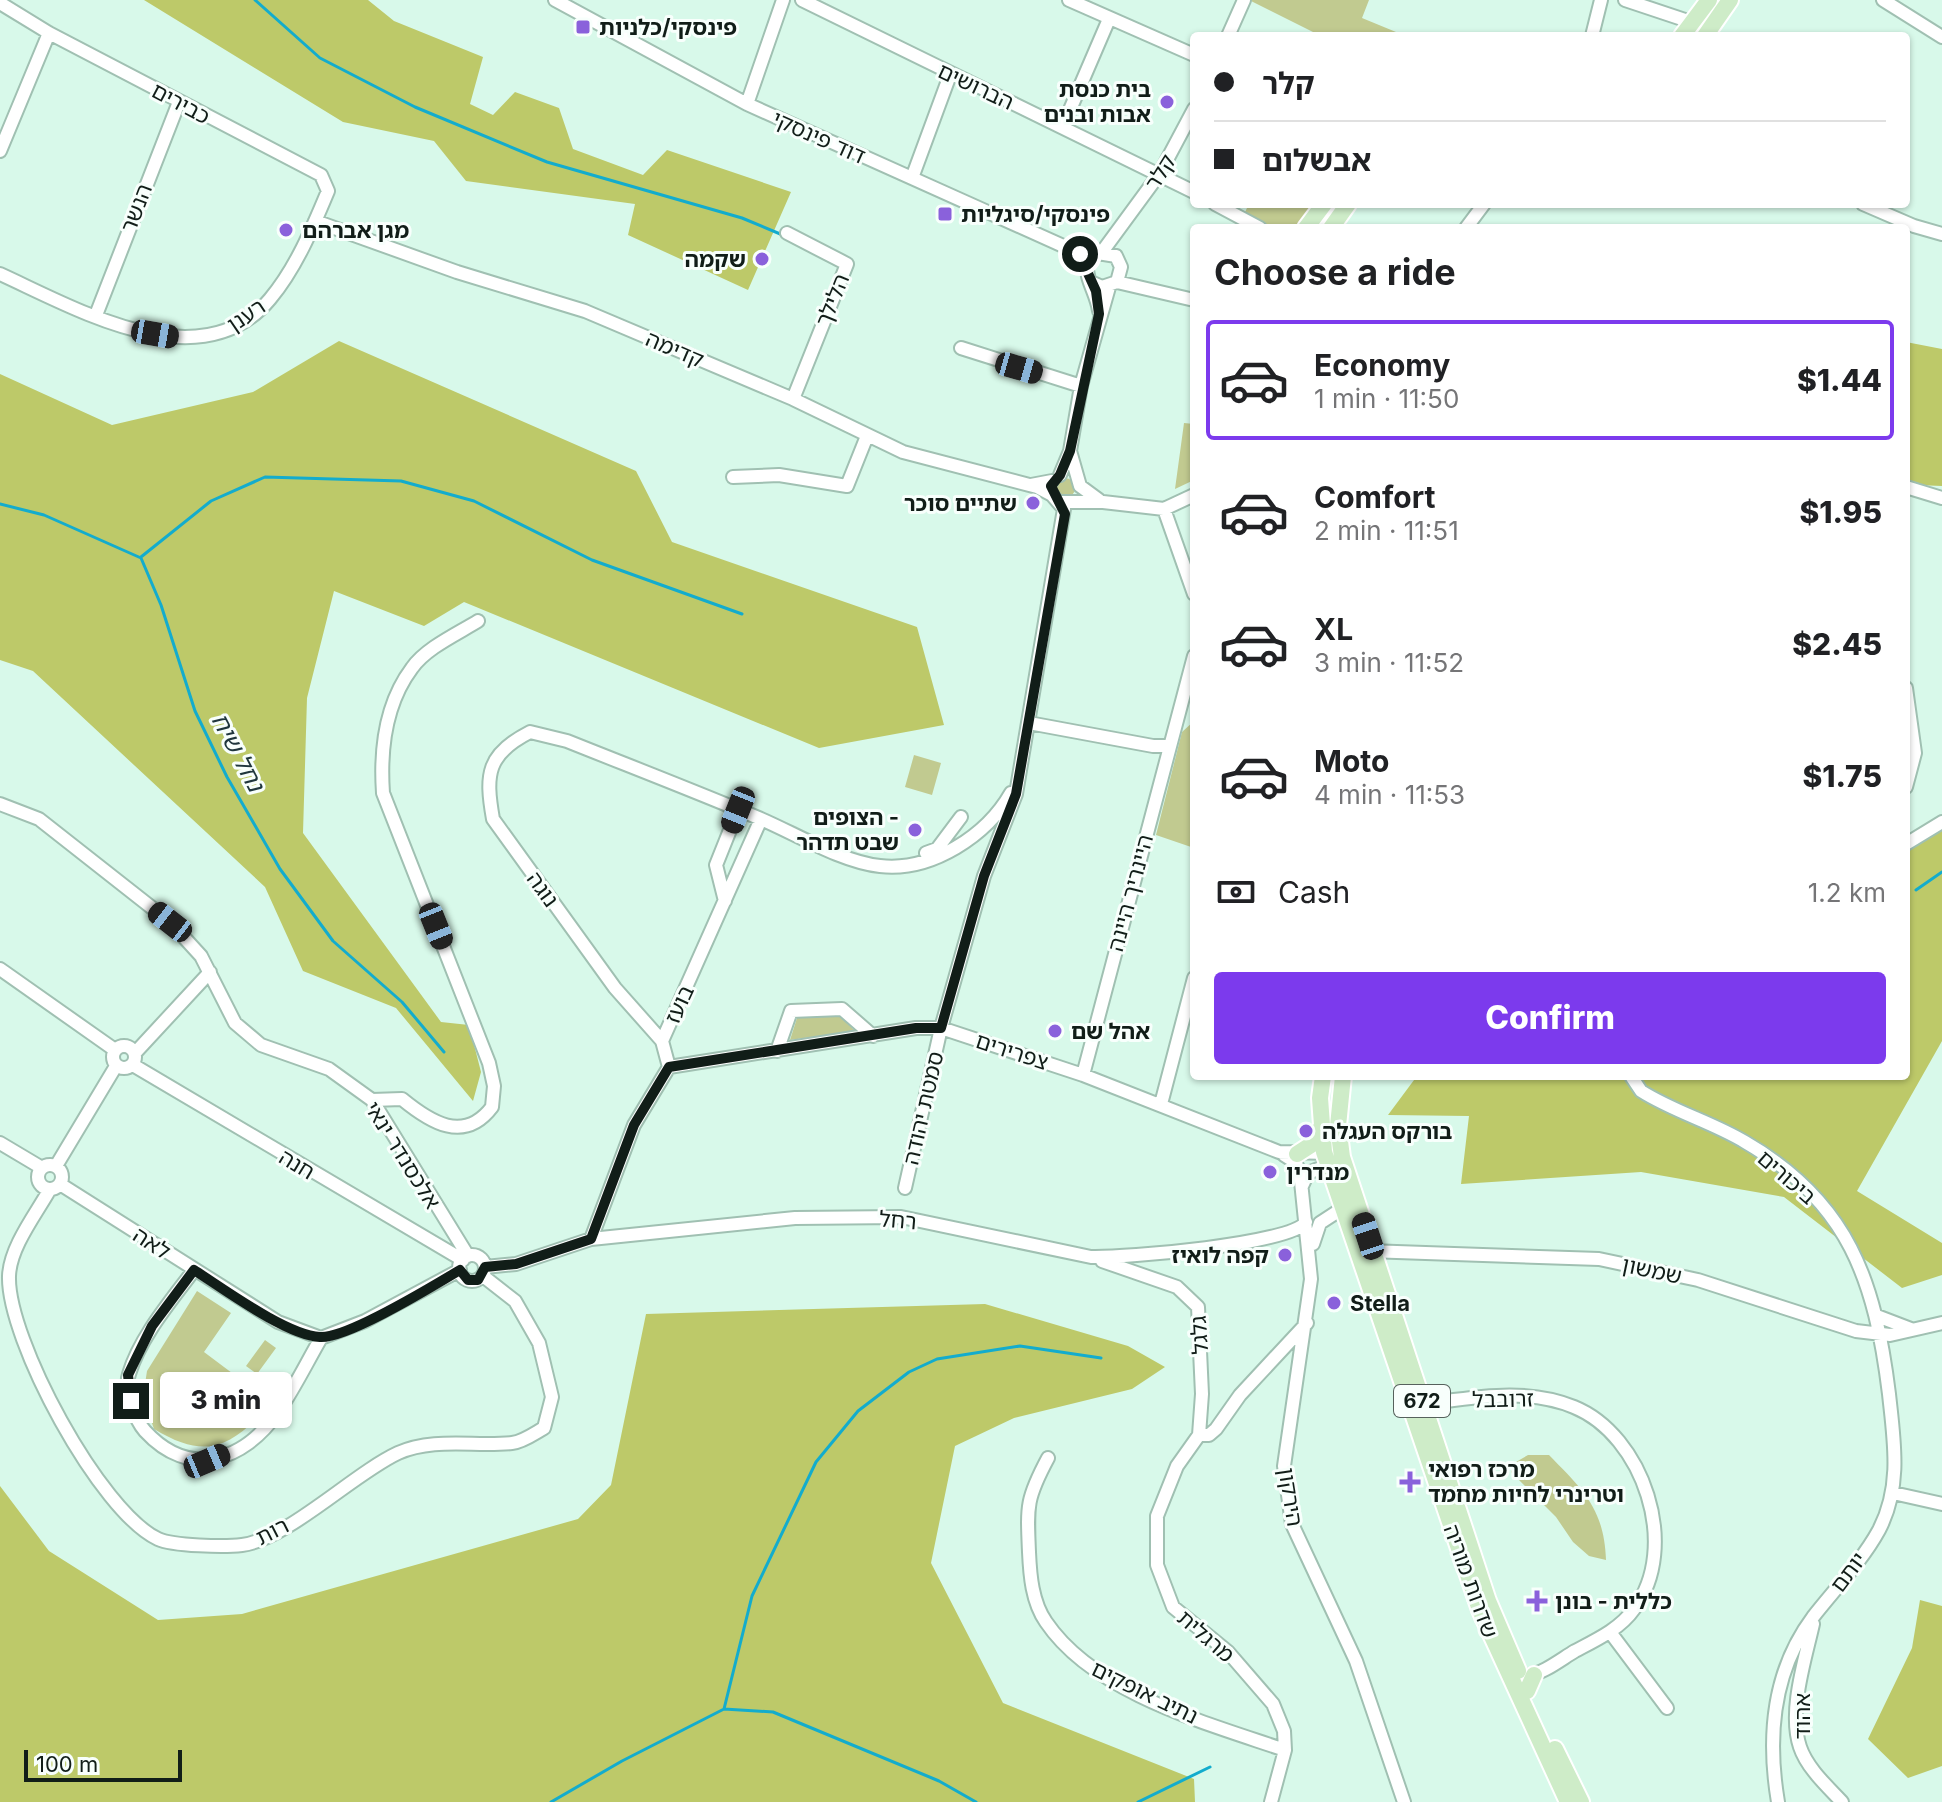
<!DOCTYPE html>
<html lang="en">
<head>
<meta charset="utf-8">
<style>
	:root { --surface:#fff; --page:#f6f6f6; --text:#202124; --muted:#757577; --line:#e0e0e0; --accent:#7c3aed }
	body { margin:0; font-family:Inter,"Noto Sans Hebrew",sans-serif; background:var(--page); color:var(--text); height:100vh; display:flex; flex-direction:column; font-size:30px; white-space:nowrap }
	* { box-sizing:border-box; margin:0 }
	p { font-size:26px; color:var(--muted) }
	.icon { flex:none; width:44px; height:44px; fill:none; stroke:currentColor; stroke-width:2; stroke-linecap:round; stroke-linejoin:round }
	.map { position:relative; flex:1; overflow:hidden }
	.details { position:absolute; left:1190px; top:224px; width:720px; height:856px; display:flex; flex-direction:column; background:var(--surface); border-radius:8px; box-shadow:0 2px 6px #0004 }
	.details>* { flex:none }
	.guide { position:absolute; left:1190px; top:32px; width:720px; height:176px; border-radius:8px; box-shadow:0 2px 6px #0004; display:grid; align-content:center; height:176px; padding:0 24px; background:var(--surface) }
	.scale { position:absolute; left:24px; bottom:20px; width:158px; box-sizing:border-box; padding-left:8px; border:4px solid #111d18; border-top:0; font-size:22px; line-height:28px; white-space:nowrap; color:#111d18; -webkit-text-stroke:6px #f8fffc; paint-order:stroke }
	.end { position:absolute; width:36px; height:36px; margin:-18px; border:10px solid #111d18; background:#fff; box-shadow:0 0 0 4px #fff }
	.from { border-radius:50% }
	.bubble { position:absolute; height:56px; border-radius:8px; background:var(--surface); box-shadow:0 2px 6px #0004; font-size:26px; font-weight:800; line-height:56px; text-align:center }
	.car { position:absolute; width:24px; height:48px; margin:-24px -12px; border-radius:10px; box-shadow:0 0 6px 2px #0007; background:linear-gradient(#222 24%,#8ab4d8 0 40%,#222 0 76%,#8ab4d8 0 86%,#222 0) }
	.guide b { display:flex; align-items:center; gap:28px; height:76px; font-size:30px }
	.guide b+b { border-top:2px solid var(--line) }
	.guide i { width:20px; height:20px; background:var(--text) }
	ul { padding:0; list-style:none }
	li { display:flex; align-items:center; gap:24px; height:120px; margin:0 16px 12px; padding:0 8px; border:4px solid transparent; border-radius:8px }
	li div { flex:1 }
	li b { display:block; font-size:30px }
	li em { font-style:normal; font-weight:800 }
	li.selected { border-color:var(--accent) }
	li>.icon { width:72px; height:72px; stroke-width:1.5 }
	h2 { padding:0 24px; font-size:36px; line-height:96px }
	.pay { display:flex; align-items:center; gap:20px; height:88px; padding:0 24px; font-size:30px }
	.pay p { margin-inline-start:auto }
	.primary-button { display:flex; gap:16px; margin-top:auto; padding:16px 24px }
	.primary-button a { flex:1; height:92px; border-radius:8px; background:var(--accent); color:#fff; font-size:32px; font-weight:800; line-height:92px; text-align:center }
	.map>svg:first-child { display:block }
	.green { fill:#c1ca90 }
	.forest { fill:#bdc969 }
	.lines { fill:none; stroke-linecap:round; stroke-linejoin:round }
	.stream { stroke:#13accd; stroke-width:3 }
	.minor-casing { stroke:#a0c0b2; stroke-width:16 }
	.major-casing { stroke:#fff; stroke-width:20 }
	.minor { stroke:#fff; stroke-width:12 }
	.major { stroke:#ceecc8; stroke-width:16 }
	.route { stroke:#111d18; stroke-width:10 }
	.poi-dot { fill:#8a61db; stroke:#f8fffc; stroke-width:3 }
	.labels { text-anchor:middle; dominant-baseline:central; stroke-width:6; stroke-linejoin:round; paint-order:stroke }
	.shield { fill:#f8fffc; stroke:#56615c; stroke-width:2 }
	.shield-label { font-size:20px; font-weight:bold; fill:#111d18 }
	.poi-label { font-size:22px; font-weight:bold; fill:#111d18; stroke:#f8fffc; text-anchor:start }
	.street-label { font-size:22px; fill:#111d18; stroke:#f8fffc }
	.water-label { font-size:24px; font-style:italic; fill:#1f363c; stroke:#f8fffc }
</style>
</head>
<body>
<div class="map">
<svg width="1942" height="1802" viewBox="0 0 1942 1802">
	<rect width="100%" height="100%" fill="#d8f9ea"/>
	<path class="green" d="M1249,0h120l-7,18 34,14 -1,4h-74z
		M1249,204h67l-15,24h-32l-25,-14z
		M1184,423l10,1v56l-19,9z
		M1055 488a10 10 0 1 1 20 0a10 10 0 1 1-20 0Z
		M1194,721v127l-38,-13 26,-103z
		M914,755l27,8 -9,32 -27,-8z
		M840,1016l15,15 -65,9 7,-22z
		M197,1291l34,22 -27,39 68,51c-41,43 -63,59 -118,26l-11,-32 4,-26z
		M265,1340l11,8 -19,26 -11,-8z
		M1528,1455h21c34,35 55,53 57,105l-17,-4 -16,-14 -17,-25 -45,-45 5,-10z"/>
	<path class="forest" d="M144,0h224l26,21 89,36 -13,47 23,11 22,-23 44,16 14,41 70,26 24,-25 124,42 -43,98 -120,-55 7,-31 -169,-23 -32,-40 -91,-19z
		M339,341l297,130 36,71 245,85 27,98 -125,23 -355,-146 -40,24 -90,-35 -27,107 -4,135 138,189 28,3 12,47 -8,29 -77,-93 -93,-37 -38,-84 -232,-216 -33,-11v-286l112,51 141,-33z
		M1906,342l36,7v137l-25,-1 -11,-6z
		M1942,826v215l-85,150 85,52v32l-40,13 -118,-91 -143,-25 -180,12 8,-68 -81,-1 29,-39h489v-229z
		M985,1304l143,42 37,21 -33,22 -118,29 -59,28 -24,117 72,140 191,76 1,23h-1195v-316l49,65 109,69 84,-6 336,-95 33,-34 35,-171z
		M1920,1600l22,6v160l-34,12 -40,-39 44,-91z"/>
	<g class="lines">
		<path class="stream" d="M255,0l65,58 95,49 132,55 195,56 43,18
			M0,504l44,11 97,43 20,47 34,106 32,66 53,92 53,72 69,61 42,50
			M141,557l70,-56 54,-24 136,4 73,20 118,59 150,54
			M1916,890l26,-18
			M724,1709l28,-113 64,-134 42,-51 51,-39 28,-13 83,-13 81,12
			M551,1802l71,-41 102,-52 49,3 166,69 37,21
			M1138,1802l72,-35"/>
		<defs>
			<path id="minor" d="M555,0l192,104 343,154
				M802,0l392,192
				M1069,0l125,55
				M1625,0l69,23
				M1883,0l59,37
				M0,3l49,30 272,142 7,16c-15,36 -32,77 -58,108 -69,83 -193,10 -270,-25
				M1228,36l16,-36
				M1592,36l9,-36
				M747,104l36,-104
				M1063,126l46,-107
				M0,151l49,-118
				M912,178l38,-103
				M1215,204l45,24
				M1863,204l51,22 28,8
				M315,221l142,51 128,39 208,88 110,53 134,35 15,8 12,14 -48,285 -32,82 -43,152 -36,160
				M1466,228l18,-24
				M787,233l60,31 -54,135
				M1102,252l58,-79 34,-64
				M1117,282l77,18
				M1093,283l9,4 15,-5 4,-15 -5,-11 -18,-3 -11,11c-2,15 10,30 12,47
				M96,315l83,-213
				M961,348l120,38
				M1070,451l10,35 19,14
				M1060,475l10,-24 11,-65 28,-99
				M733,477l46,-2 68,11 20,-50
				M1031,485l21,-4
				M1906,487l36,11
				M1059,502h44l61,7 30,-14
				M1164,509l30,85
				M1906,688l9,65 -9,34
				M1029,723l124,23h16
				M0,804l39,15 131,103 31,34 34,67 26,22 68,24 43,31 96,156
				M1906,844l36,-22
				M926,853l11,-4 24,-32
				M725,901l-9,-36 22,-55
				M0,969l115,81
				M662,1041l-47,-53 -122,-169c-8,-45 -6,-65 37,-87l37,9c65,26 130,51 194,78 35,15 81,43 119,47 52,6 107,-31 131,-73l4,1
				M113 1057a11 11 0 1 1 22 0a11 11 0 1 1-22 0Z
				M777,1051l14,-40 51,-2 31,27
				M135,1053l75,-81
				M133,1065l330,195
				M669,1067l247,-39h25l142,47 196,77 53,1
				M1083,1075l111,-419
				M1631,1076l10,15c33,21 71,31 104,51 104,60 130,139 144,252 5,47 13,92 -10,136 -17,31 -44,59 -66,87 -41,55 -46,120 -35,185
				M372,1100l30,-1c28,23 62,45 90,8l2,-21 -5,-23 -106,-270c-3,-43 2,-89 29,-125 14,-20 45,-34 66,-47
				M1161,1104l33,-126
				M0,1143l42,25
				M1284,1155l11,7 5,10 11,107 -27,187 8,58 64,137 48,141
				M38 1177a12 12 0 1 1 24 0a12 12 0 1 1-24 0Z
				M56,1166l60,-100
				M60,1184l218,138 43,16 44,-17 95,-51
				M1302,1186l6,-13 28,-11
				M50,1189c-14,25 -40,58 -41,87 -2,63 91,236 149,263 15,7 67,8 84,6 46,-6 111,-71 156,-92 36,-16 77,-6 114,-10 11,-1 23,-10 32,-15l8,-31 -13,-54 -24,-42 -32,-25
				M591,1239l43,-114 35,-58 -7,-26 99,-222
				M1313,1244l7,-21 23,-15
				M1368,1251l231,8 99,21 158,51 34,4 52,-12
				M459 1268a13 13 0 1 1 26 0a13 13 0 1 1-26 0Z
				M1102,1261l75,26 21,20 4,87 -3,41
				M485,1267l31,-3 75,-25 204,-21 106,-1 190,40c33,1 201,-13 215,-35
				M194,1270c-23,31 -54,67 -65,104 -5,14 6,46 16,57 44,48 98,31 133,-19 16,-23 29,-50 43,-74
				M1877,1316l34,13
				M1423,1404c50,-6 103,-17 151,3 69,28 107,140 60,202 -14,20 -38,31 -59,42 -15,9 -31,22 -48,25
				M1048,1458c-22,41 -21,48 -19,94 1,23 3,50 17,70 48,71 160,101 239,128
				M1893,1493l49,11
				M1813,1624c-8,36 -25,87 -13,123 7,21 27,39 42,55
				M1610,1632l57,76
				M1271,1802l14,-52 -1,-19 -11,-27 -45,-52 -55,-45 -16,-42v-49l20,-50 22,-31h10l7,-6 24,-34 67,-72"/>
			<path id="major" d="M1682,36l27,-36
				M1705,36l25,-36
				M1306,228l18,-24
				M1331,228l17,-24
				M1323,1076l-3,22 4,54 156,458 88,192
				M1343,1076l-5,50 4,31 146,444 30,70
				M1297,1154l17,-11 6,-14
				M1527,1691l7,-16
				M1555,1749l26,53"/>
		</defs>
		<use href="#minor" class="minor-casing"/>
		<use href="#major" class="major-casing"/>
		<use href="#minor" class="minor"/>
		<use href="#major" class="major"/>
	</g>
	<g class="lines">
		<path class="route" d="M131,1401l-3,-26 24,-49 42,-56c30,19 92,65 126,67 27,2 113,-51 140,-67l8,10h10l7,-13 31,-3 75,-25 43,-114 35,-58 247,-39h25l43,-152 32,-82 49,-280 -14,-28 9,-11 10,-24 29,-137 -3,-23 -10,-22 4,-11 -10,-4"/>
	</g>
	<g class="poi-dot">
		<rect x="575" y="19" width="16" height="16" rx="4"/>
		<circle cx="1167" cy="102" r="8"/>
		<rect x="937" y="206" width="16" height="16" rx="4"/>
		<circle cx="286" cy="230" r="8"/>
		<circle cx="762" cy="259" r="8"/>
		<circle cx="1033" cy="503" r="8"/>
		<circle cx="915" cy="830" r="8"/>
		<circle cx="1055" cy="1031" r="8"/>
		<circle cx="1306" cy="1131" r="8"/>
		<circle cx="1270" cy="1172" r="8"/>
		<circle cx="1285" cy="1255" r="8"/>
		<circle cx="1334" cy="1303" r="8"/>
		<path d="M1406 1470h8v8h8v8h-8v8h-8v-8h-8v-8h8z"/>
		<path d="M1533 1589h8v8h8v8h-8v8h-8v-8h-8v-8h8z"/>
	</g>
	<g class="labels">
		<rect class="shield" x="1394" y="1385" width="56" height="32" rx="6"/>
		<g class="shield-label">
			<text x="1422" y="1401">672</text>
		</g>
		<g class="poi-label">
			<text x="599" y="27">פינסקי/כלניות</text>
			<text x="1151" y="89" text-anchor="end">בית כנסת<tspan x="1151" dy="25">אבות ובנים</tspan></text>
			<text x="961" y="214">פינסקי/סיגליות</text>
			<text x="302" y="230">מגן אברהם</text>
			<text x="746" y="259" text-anchor="end">שקמה</text>
			<text x="1017" y="503" text-anchor="end">שתיים סוכר</text>
			<text x="899" y="817" text-anchor="end">הצופים -<tspan x="899" dy="25">שבט תדהר</tspan></text>
			<text x="1071" y="1031">אהל שם</text>
			<text x="1322" y="1131">בורקס העגלה</text>
			<text x="1286" y="1172">מנדרין</text>
			<text x="1269" y="1255" text-anchor="end">קפה לואיז</text>
			<text x="1350" y="1303">Stella</text>
			<text x="1428" y="1469">מרכז רפואי<tspan x="1428" dy="25">וטרינרי לחיות מחמד</tspan></text>
			<text x="1555" y="1601">כללית - בונן</text>
		</g>
		<g class="street-label">
			<text transform="translate(976 86) rotate(25)">הברושים</text>
			<text transform="translate(181 103) rotate(28)">כבירים</text>
			<text transform="translate(819 137) rotate(24)">דוד פינסקי</text>
			<text transform="translate(1160 172) rotate(-58)">קלר</text>
			<text transform="translate(136 208) rotate(-69)">הנשר</text>
			<text transform="translate(832 300) rotate(-68)">הלילך</text>
			<text transform="translate(246 315) rotate(-34)">רענן</text>
			<text transform="translate(675 349) rotate(23)">קדימה</text>
			<text transform="translate(543 889) rotate(54)">נוגה</text>
			<text transform="translate(1130 893) rotate(-75)">היינריך היינה</text>
			<text transform="translate(679 1004) rotate(-65)">בועז</text>
			<text transform="translate(1012 1051) rotate(18)">צפרירים</text>
			<text transform="translate(923 1108) rotate(-77)">סמטת יהודה</text>
			<text transform="translate(403 1155) rotate(58)">אלכסנדר ינאי</text>
			<text transform="translate(297 1164) rotate(31)">חנה</text>
			<text transform="translate(1787 1177) rotate(41)">ביכורים</text>
			<text transform="translate(898 1220) rotate(5)">רחל</text>
			<text transform="translate(152 1243) rotate(33)">לאה</text>
			<text transform="translate(1652 1270) rotate(12)">שמשון</text>
			<text transform="translate(1199 1335) rotate(-94)">גלגל</text>
			<text transform="translate(1503 1399) rotate(-1)">זרובבל</text>
			<text transform="translate(1291 1497) rotate(81)">הירקון</text>
			<text transform="translate(272 1531) rotate(-27)">רות</text>
			<text transform="translate(1848 1572) rotate(-53)">יותם</text>
			<text transform="translate(1471 1581) rotate(70)">שדרות מוריה</text>
			<text transform="translate(1206 1636) rotate(41)">מרגלית</text>
			<text transform="translate(1145 1692) rotate(26)">נתיב אופקים</text>
			<text transform="translate(1802 1716) rotate(-90)">אהוד</text>
		</g>
		<g class="water-label">
			<text transform="translate(238 752) rotate(62)">נחל שיח</text>
		</g>
	</g>
</svg>
<div class="scale">100 m</div>
<i class="end from" style="left:1080px;top:254px"></i>
<i class="end" style="left:131px;top:1401px"></i>
<div class="bubble" style="left:160px;top:1372px;width:132px">3 min</div>
<i class="car" style="left:155px;top:334px;rotate:100deg"></i>
<i class="car" style="left:1019px;top:368px;rotate:106deg"></i>
<i class="car" style="left:738px;top:810px;rotate:202deg"></i>
<i class="car" style="left:170px;top:922px;rotate:308deg"></i>
<i class="car" style="left:436px;top:926px;rotate:158deg"></i>
<i class="car" style="left:1368px;top:1236px;rotate:342deg"></i>
<i class="car" style="left:207px;top:1461px;rotate:67deg"></i>
<div class="guide">
<b><i class="from"></i>קלר</b>
<b><i></i>אבשלום</b>
</div>
<section class="details">
<h2>Choose a ride</h2>
<ul>
<li class="selected"><svg class="icon" aria-label="car" viewBox="0 0 24 24"><path d="M5 17H2v-5l4-1 3-4h7l3 4 3 1v5h-3M9 17h6M6 11h13"/><circle cx="7" cy="17" r="2"/><circle cx="17" cy="17" r="2"/></svg><div><b>Economy</b><p>1 min · 11:50</p></div><em>$1.44</em></li>
<li><svg class="icon" aria-label="car" viewBox="0 0 24 24"><path d="M5 17H2v-5l4-1 3-4h7l3 4 3 1v5h-3M9 17h6M6 11h13"/><circle cx="7" cy="17" r="2"/><circle cx="17" cy="17" r="2"/></svg><div><b>Comfort</b><p>2 min · 11:51</p></div><em>$1.95</em></li>
<li><svg class="icon" aria-label="car" viewBox="0 0 24 24"><path d="M5 17H2v-5l4-1 3-4h7l3 4 3 1v5h-3M9 17h6M6 11h13"/><circle cx="7" cy="17" r="2"/><circle cx="17" cy="17" r="2"/></svg><div><b>XL</b><p>3 min · 11:52</p></div><em>$2.45</em></li>
<li><svg class="icon" aria-label="car" viewBox="0 0 24 24"><path d="M5 17H2v-5l4-1 3-4h7l3 4 3 1v5h-3M9 17h6M6 11h13"/><circle cx="7" cy="17" r="2"/><circle cx="17" cy="17" r="2"/></svg><div><b>Moto</b><p>4 min · 11:53</p></div><em>$1.75</em></li>
</ul>
<div class="pay"><svg class="icon" aria-label="cash" viewBox="0 0 24 24"><path d="M3 7h18v10H3z"/><circle cx="12" cy="12" r="2"/></svg>Cash<p>1.2 km</p></div>
<div class="primary-button"><a>Confirm</a></div>
</section>
</div>
</body>
</html>
